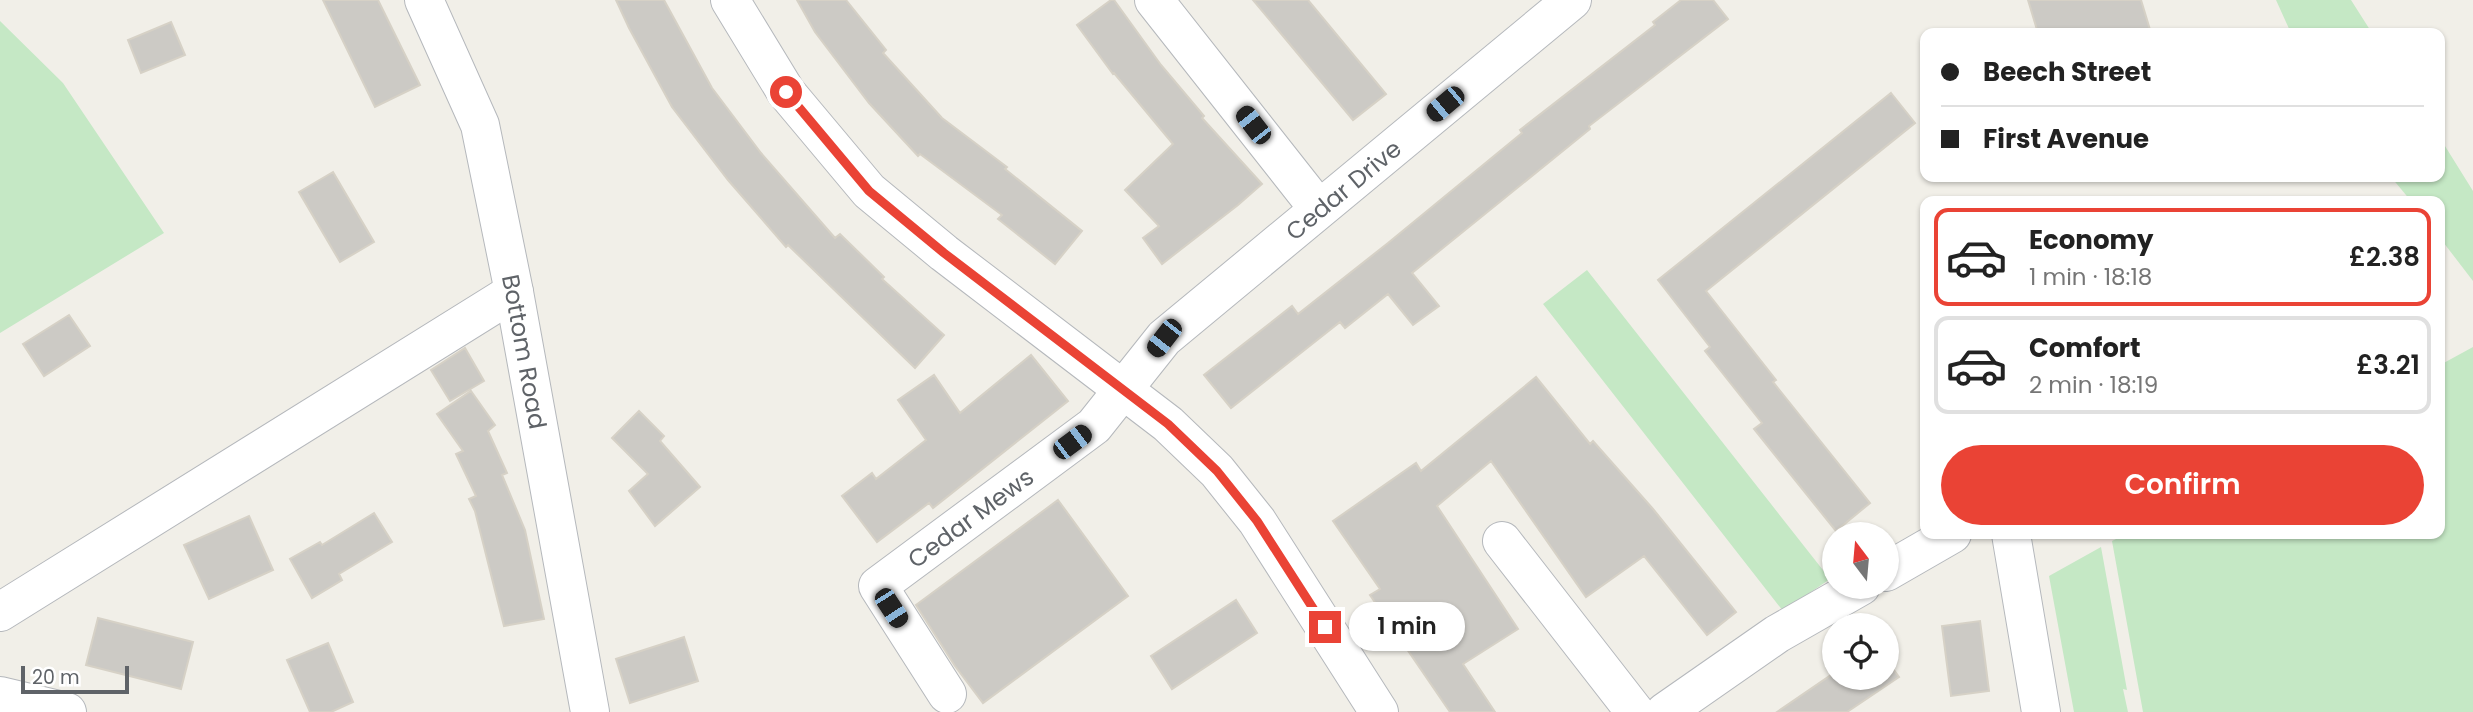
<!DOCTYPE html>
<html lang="en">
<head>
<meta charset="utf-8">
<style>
	:root { --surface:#fff; --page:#f2f2f2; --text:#222; --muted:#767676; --line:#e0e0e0; --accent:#ea4335 }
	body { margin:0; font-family:Poppins,sans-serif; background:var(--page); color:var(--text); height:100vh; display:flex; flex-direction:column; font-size:26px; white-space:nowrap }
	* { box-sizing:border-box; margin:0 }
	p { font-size:23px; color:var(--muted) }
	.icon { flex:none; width:38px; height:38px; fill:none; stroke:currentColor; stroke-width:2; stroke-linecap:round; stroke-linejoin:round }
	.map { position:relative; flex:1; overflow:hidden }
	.side { position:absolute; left:1920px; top:196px; width:525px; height:343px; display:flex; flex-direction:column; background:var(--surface); border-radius:14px; box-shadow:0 2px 5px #0004 }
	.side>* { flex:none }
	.guide { position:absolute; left:1920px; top:28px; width:525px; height:154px; border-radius:14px; box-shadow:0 2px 5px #0004; display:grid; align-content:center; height:154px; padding:0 21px; background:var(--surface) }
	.needle { width:46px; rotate:344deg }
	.controls { position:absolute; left:1822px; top:522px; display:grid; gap:14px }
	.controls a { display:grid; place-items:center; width:77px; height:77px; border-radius:50%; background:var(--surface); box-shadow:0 2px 5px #0004; font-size:35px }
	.scale { position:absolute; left:21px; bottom:18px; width:108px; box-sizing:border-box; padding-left:7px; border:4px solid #5f6368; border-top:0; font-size:19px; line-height:24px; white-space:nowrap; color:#5f6368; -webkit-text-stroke:5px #fff; paint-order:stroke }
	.end { position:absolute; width:32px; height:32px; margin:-16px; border:9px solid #ea4335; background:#fff; box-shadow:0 0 0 4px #fff }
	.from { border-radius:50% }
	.bubble { position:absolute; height:49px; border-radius:24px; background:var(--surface); box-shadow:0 2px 5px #0004; font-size:23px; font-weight:600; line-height:49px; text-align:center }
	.car { position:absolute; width:21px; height:42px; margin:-21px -10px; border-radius:9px; box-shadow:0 0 5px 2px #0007; background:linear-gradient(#222 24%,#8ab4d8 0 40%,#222 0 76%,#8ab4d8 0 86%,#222 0) }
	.guide b { display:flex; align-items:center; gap:24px; height:66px; font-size:26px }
	.guide b+b { border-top:2px solid var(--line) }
	.guide i { width:18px; height:18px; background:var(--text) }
	ul { padding:12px 0 0; list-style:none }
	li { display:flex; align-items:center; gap:21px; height:98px; margin:0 14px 10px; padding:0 7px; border:4px solid var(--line); border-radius:14px }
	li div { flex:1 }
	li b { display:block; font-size:26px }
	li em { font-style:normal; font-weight:600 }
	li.on { border-color:var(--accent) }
	li>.icon { width:63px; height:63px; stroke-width:1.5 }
	.button { display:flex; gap:14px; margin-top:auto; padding:14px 21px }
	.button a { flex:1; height:80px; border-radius:42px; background:var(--accent); color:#fff; font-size:28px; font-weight:600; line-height:80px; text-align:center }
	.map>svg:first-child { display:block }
	.green { fill:#c5e8c5 }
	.building { fill:#cccac5; stroke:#d6d1c6; stroke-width:2 }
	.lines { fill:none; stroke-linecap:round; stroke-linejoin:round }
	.minor-casing { stroke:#b5b8bc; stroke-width:40 }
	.minor { stroke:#fff; stroke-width:38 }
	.route { stroke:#ea4335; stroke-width:9 }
	.labels { text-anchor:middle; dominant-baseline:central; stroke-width:7; stroke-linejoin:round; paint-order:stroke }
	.street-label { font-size:24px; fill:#5f6368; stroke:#fff }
</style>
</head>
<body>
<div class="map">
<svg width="2473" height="712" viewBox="0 0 2473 712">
	<rect width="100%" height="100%" fill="#f1efe8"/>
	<path class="green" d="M2276,0h75l21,33h-81z
		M0,21l63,62 101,150 -164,100z
		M2440,138l33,53v90l-33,-43v-37h-29l-20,-24h49z
		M1587,270l243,309 -47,32 -240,-307z
		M2473,347v365h-330l-31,-171 14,-7h314v-169z
		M2101,547l26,143 -4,-1 5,23h-54l-25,-136z"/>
	<path class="building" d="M323,0h55l42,85 -45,22z
		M616,0h48l48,88 49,65 74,85 5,-4 44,43 -2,2 62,56 -29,33 -127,-123 -2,2 -58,-67 -56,-73 -43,-79z
		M797,0h49l40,50 -3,3 59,65 65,49 -2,2 77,62 -27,33 -57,-45 4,-4 -82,-61 -2,2 -49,-53 -54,-71z
		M1111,0h3l47,65 43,51 -2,2 60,66 -24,21 -76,59 -19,-26 16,-12 -34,-36 48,-46 -59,-71 -1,1 -36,-49z
		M1253,0h55l78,94 -33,26z
		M1681,0h32l15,19 -139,107 1,3 -178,144 27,33 -26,19 -25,-31 -43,34 -5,-6 -109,86 -27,-33 88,-69 6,8 90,-71 134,-110 -2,-3 135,-105 -2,-3z
		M2028,0h113l10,33h-113z
		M171,22l14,33 -44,18 -13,-33z
		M1891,93l24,30 -209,168 70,89 -3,2 97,121 -34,28 -82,-102 8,-6 -57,-72 5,-4 -52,-67z
		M333,172l41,70 -34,20 -41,-70z
		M69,315l21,31 -46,30 -21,-32z
		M465,348l19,33 -34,20 -19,-31z
		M1031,355l37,46 -135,107 -4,-5 -52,39 -35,-46 30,-23 4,6 50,-39 -28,-40 36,-25 26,38z
		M1536,377l54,67 3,-3 60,68 83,103 -29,23 -63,-79 -58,41 -95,-136 -54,45 81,123 -55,35 32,48h-45l-80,-117 10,-6 -47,-68 83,-58 5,8z
		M471,391l24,34 -7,6 19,42 -5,2 23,55 19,89 -40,7 -29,-115 -6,-12 7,-3 -20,-42 7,-3 -26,-37z
		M639,411l25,25 -4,5 40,46 -45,39 -26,-35 19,-17 -36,-36z
		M1058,500l70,96 -145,107 -28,-37 -39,-61z
		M374,513l18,29 -53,32 3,6 -30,18 -22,-39 30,-17 2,3z
		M249,516l24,54 -64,29 -25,-54z
		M1236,600l21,33 -85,56 -21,-33z
		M98,618l95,24 -12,47 -95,-24z
		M1980,621l9,70 -38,5 -9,-70z
		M684,637l14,44 -68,22 -14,-44z
		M328,643l25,59 -22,10h-21l-23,-52z
		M1886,659l13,18 -52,35h-70l57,-39v4h52z"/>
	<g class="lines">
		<defs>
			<g id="minor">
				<path id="s1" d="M424,0l56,125 34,167 76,420"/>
				<path d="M730,0l56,92 83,99 75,62 224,171 49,47 40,50 122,191"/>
				<path d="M1154,0l164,208"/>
				<path d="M2011,534l30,178"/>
				<path d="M1502,541l133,171"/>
				<path d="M1886,572l66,-38"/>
				<path d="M0,612l514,-320"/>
				<path id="s2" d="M947,694l-69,-108 216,-160 70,-88 408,-338"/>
				<path d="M0,696l67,16"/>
				<path d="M1665,712l112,-78 84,-48"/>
			</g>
		</defs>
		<use href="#minor" class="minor-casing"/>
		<use href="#minor" class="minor"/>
	</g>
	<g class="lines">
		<path class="route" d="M786,92l83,99 75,62 224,171 49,47 40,50 68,106"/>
	</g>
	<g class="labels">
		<g class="street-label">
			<text stroke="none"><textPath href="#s2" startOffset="742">Cedar Drive</textPath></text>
			<text stroke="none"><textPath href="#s1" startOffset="368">Bottom Road</textPath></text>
			<text stroke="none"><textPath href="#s2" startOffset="243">Cedar Mews</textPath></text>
		</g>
	</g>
</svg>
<div class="controls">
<a><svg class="needle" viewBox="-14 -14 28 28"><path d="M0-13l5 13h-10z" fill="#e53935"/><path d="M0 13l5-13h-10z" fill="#767676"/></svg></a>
<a><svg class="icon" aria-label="locate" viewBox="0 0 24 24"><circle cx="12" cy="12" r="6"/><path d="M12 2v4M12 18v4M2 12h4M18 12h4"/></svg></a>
</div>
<div class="scale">20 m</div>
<i class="end from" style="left:786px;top:92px"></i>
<i class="end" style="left:1325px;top:627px"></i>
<div class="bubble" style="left:1349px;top:602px;width:116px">1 min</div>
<i class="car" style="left:1445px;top:104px;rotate:230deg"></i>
<i class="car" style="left:1253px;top:125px;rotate:322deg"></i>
<i class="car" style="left:1164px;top:338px;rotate:218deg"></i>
<i class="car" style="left:1072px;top:442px;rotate:53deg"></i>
<i class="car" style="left:891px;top:608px;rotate:147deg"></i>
<div class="guide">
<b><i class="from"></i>Beech Street</b>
<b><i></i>First Avenue</b>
</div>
<section class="side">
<ul>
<li class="on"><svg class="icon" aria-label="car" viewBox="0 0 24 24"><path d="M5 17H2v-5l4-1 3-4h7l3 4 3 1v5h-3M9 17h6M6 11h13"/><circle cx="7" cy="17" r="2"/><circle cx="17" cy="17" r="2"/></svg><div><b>Economy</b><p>1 min · 18:18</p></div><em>£2.38</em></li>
<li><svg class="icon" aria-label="car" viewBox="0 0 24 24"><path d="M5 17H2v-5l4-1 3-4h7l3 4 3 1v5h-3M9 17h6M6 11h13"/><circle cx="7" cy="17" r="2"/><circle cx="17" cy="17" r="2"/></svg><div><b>Comfort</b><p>2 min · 18:19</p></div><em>£3.21</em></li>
</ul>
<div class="button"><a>Confirm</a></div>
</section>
</div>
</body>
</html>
